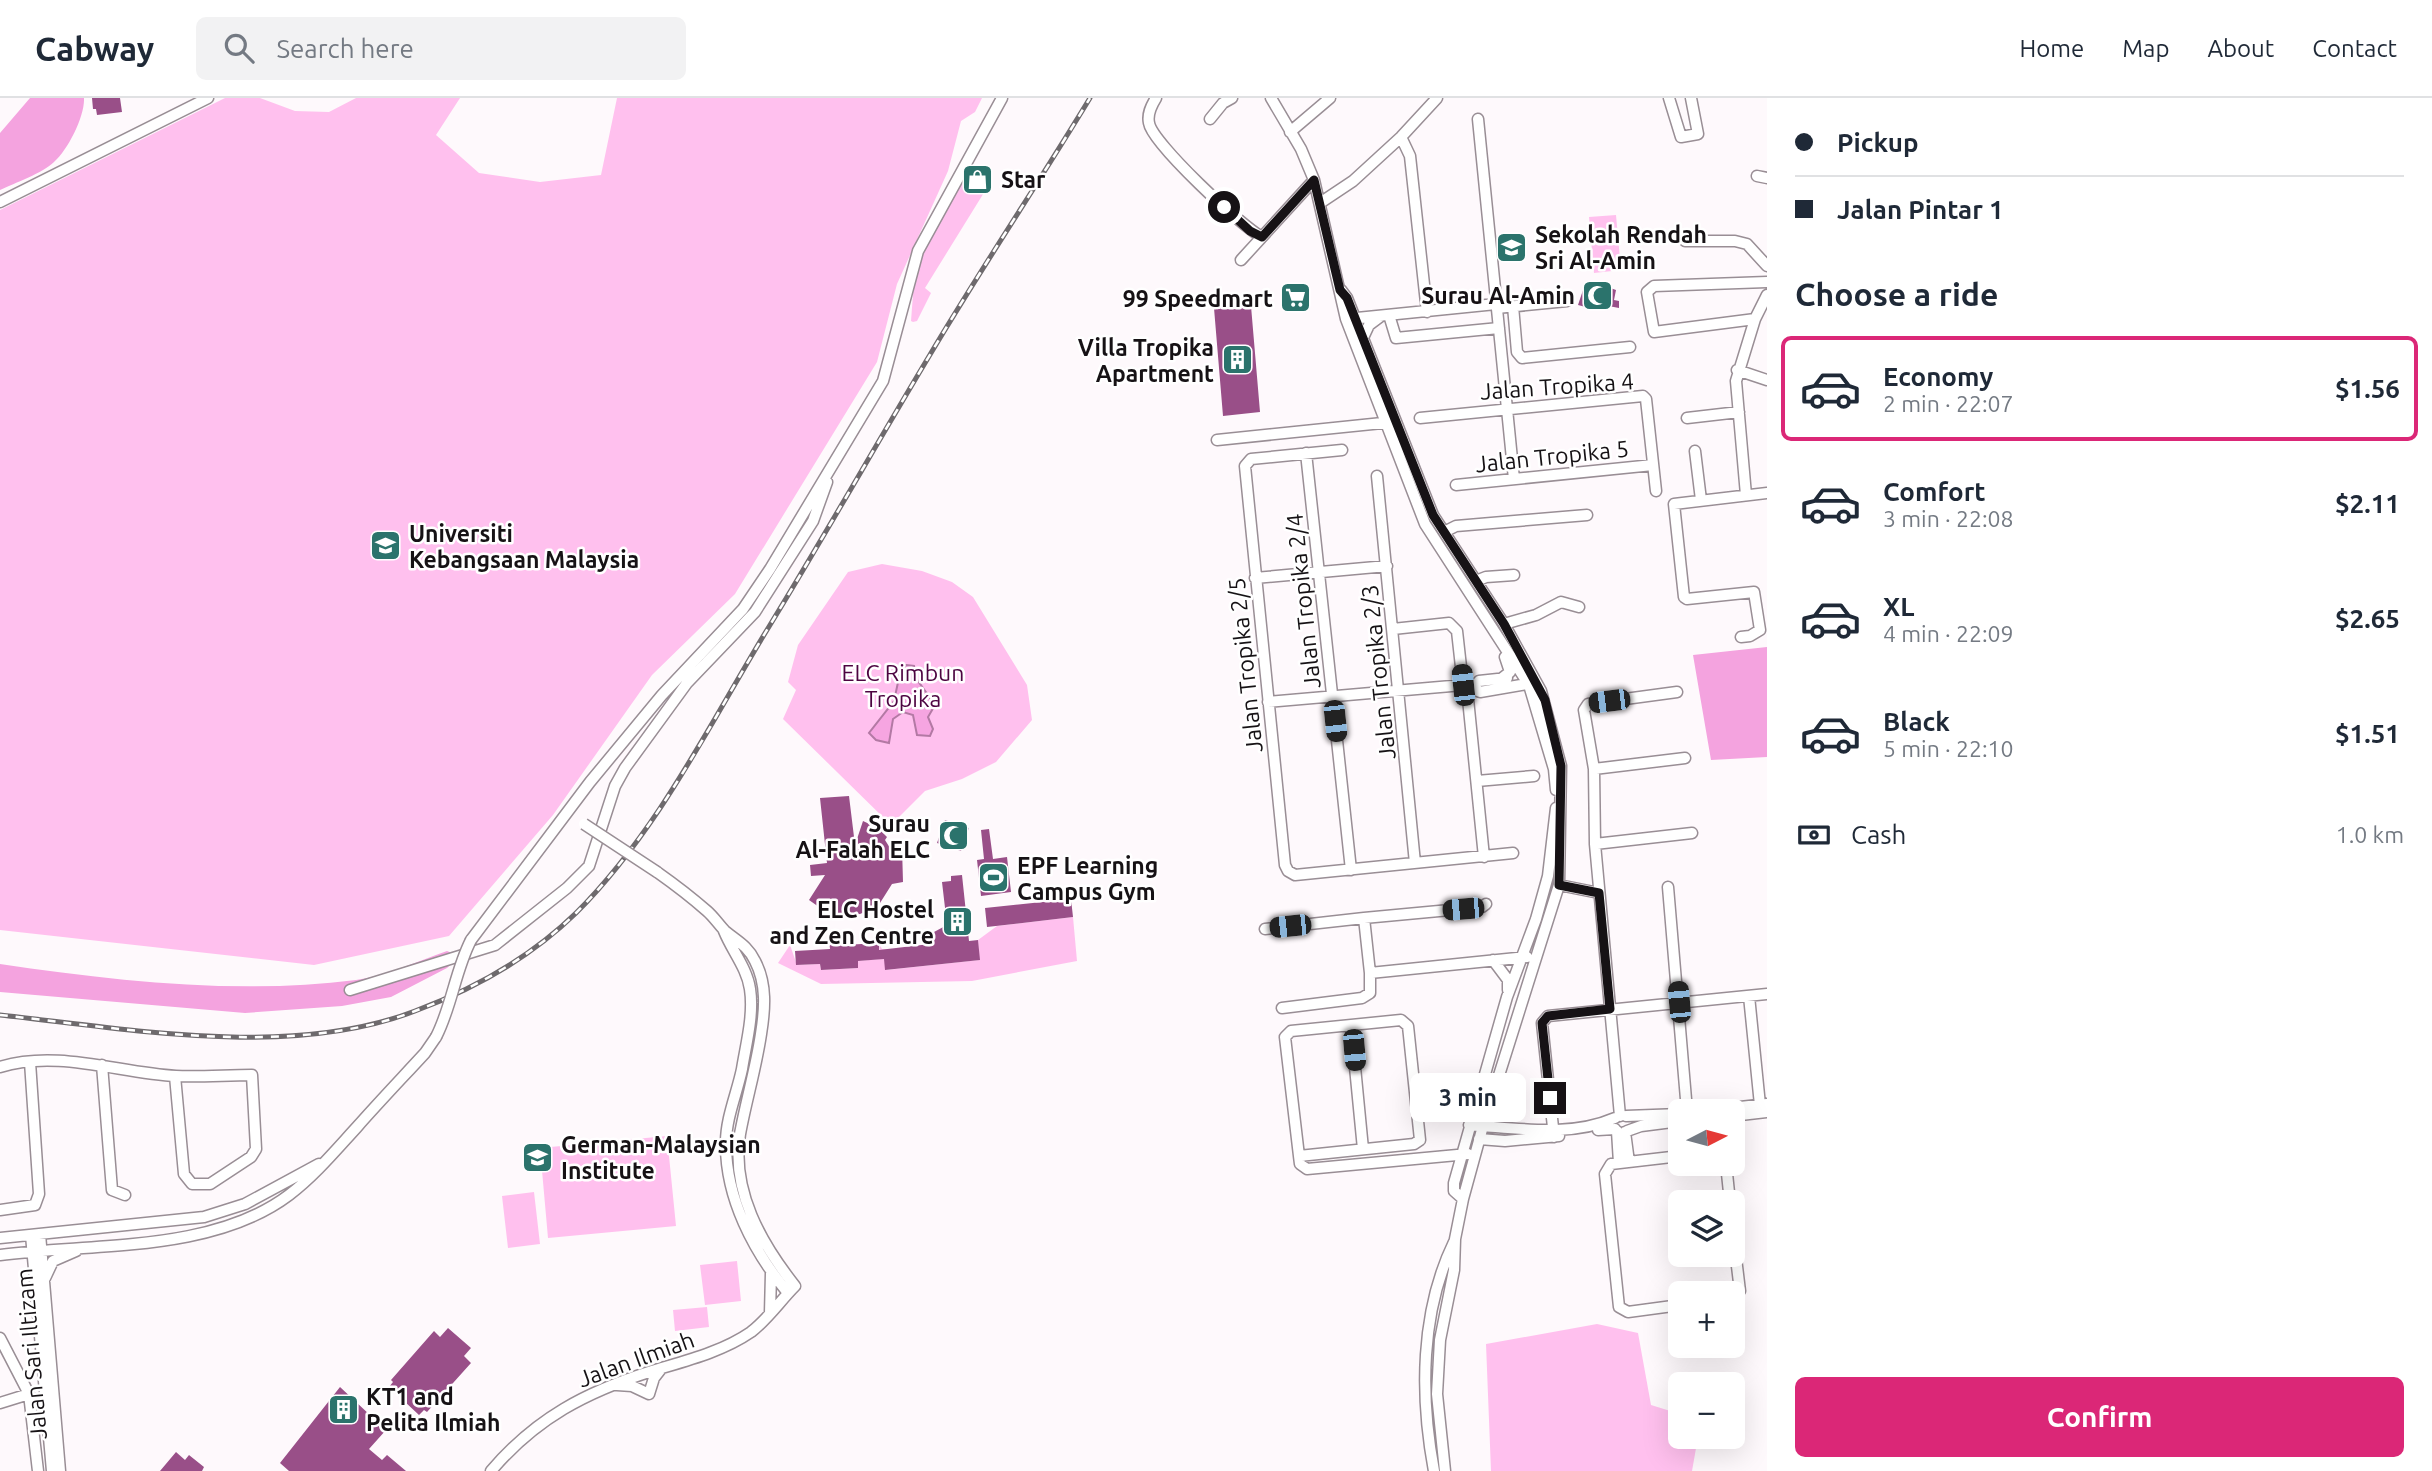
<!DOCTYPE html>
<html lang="en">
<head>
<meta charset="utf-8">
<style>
	:root { --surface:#fff; --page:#f2f2f3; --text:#1f2937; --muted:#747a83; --line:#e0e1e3; --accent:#db2777 }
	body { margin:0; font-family:Ubuntu,sans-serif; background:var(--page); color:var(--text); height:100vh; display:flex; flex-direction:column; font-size:26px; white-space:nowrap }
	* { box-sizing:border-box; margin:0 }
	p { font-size:23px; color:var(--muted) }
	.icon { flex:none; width:38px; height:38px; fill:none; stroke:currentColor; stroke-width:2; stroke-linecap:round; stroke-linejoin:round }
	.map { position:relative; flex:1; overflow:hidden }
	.sheet { display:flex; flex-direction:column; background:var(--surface); width:665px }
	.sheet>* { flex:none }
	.top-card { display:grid; align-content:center; height:154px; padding:0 28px; background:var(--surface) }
	.needle { width:46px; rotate:84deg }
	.buttons { position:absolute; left:1668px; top:1001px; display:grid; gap:14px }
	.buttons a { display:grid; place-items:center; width:77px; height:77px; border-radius:10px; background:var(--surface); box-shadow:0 7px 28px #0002; font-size:35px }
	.end { position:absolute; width:32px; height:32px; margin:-16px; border:9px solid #161215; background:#fff; box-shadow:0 0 0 4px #fff }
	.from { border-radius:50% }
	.bubble { position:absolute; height:49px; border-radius:10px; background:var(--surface); box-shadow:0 7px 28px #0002; font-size:23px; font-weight:700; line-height:49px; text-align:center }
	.car { position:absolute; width:21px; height:42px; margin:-21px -10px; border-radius:9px; box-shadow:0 0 5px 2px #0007; background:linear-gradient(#222 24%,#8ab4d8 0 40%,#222 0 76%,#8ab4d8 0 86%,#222 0) }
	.top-card b { display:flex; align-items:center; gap:24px; height:66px; font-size:26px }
	.top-card b+b { border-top:2px solid var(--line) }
	.top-card i { width:18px; height:18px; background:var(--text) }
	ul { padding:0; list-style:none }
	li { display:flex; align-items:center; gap:21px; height:105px; margin:0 14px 10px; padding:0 14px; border:4px solid transparent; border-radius:10px }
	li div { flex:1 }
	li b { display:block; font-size:26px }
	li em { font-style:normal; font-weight:700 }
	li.on { border-color:var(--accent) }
	li>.icon { width:63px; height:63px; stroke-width:1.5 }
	h2 { padding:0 28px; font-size:32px; line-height:84px }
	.pay { display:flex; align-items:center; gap:18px; height:77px; padding:0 28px; font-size:26px }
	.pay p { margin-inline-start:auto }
	.button { display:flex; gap:14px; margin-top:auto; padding:14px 28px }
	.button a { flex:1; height:80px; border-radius:10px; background:var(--accent); color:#fff; font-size:28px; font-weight:700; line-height:80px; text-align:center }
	header { display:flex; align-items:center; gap:42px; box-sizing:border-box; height:98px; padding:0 35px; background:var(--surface); border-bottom:2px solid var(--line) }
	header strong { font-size:33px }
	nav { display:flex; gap:38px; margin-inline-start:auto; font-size:24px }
	.search { width:490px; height:63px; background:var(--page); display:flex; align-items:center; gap:18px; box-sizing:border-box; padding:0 24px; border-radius:10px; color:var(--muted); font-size:26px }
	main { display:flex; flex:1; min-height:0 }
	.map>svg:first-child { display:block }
	.green { fill:#ffc0ee }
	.forest { fill:#f4a3df }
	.water { fill:#f6a5e1; stroke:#b379a4; stroke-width:2 }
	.building { fill:#994f88 }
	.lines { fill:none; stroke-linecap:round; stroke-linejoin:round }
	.minor-casing { stroke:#998e95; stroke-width:13 }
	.minor { stroke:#fff; stroke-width:10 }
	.rail-casing { stroke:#6e6a6d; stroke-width:5 }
	.rail { stroke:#fff; stroke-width:2.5; stroke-dasharray:8; stroke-linecap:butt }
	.minor-bridge-casing { stroke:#998e95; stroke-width:13; stroke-linecap:butt }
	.minor-bridge { stroke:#fff; stroke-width:10 }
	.route { stroke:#161215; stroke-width:9 }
	.labels { text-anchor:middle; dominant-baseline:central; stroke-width:5; stroke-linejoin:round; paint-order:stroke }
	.poi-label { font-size:23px; font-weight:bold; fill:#161215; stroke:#fff; text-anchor:start }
	.street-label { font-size:23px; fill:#161215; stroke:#fff }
	.park-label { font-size:23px; fill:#4d0441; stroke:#fff }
</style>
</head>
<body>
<header>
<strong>Cabway</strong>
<div class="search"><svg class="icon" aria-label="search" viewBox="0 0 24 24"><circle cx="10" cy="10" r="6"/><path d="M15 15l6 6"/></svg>Search here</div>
<nav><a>Home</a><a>Map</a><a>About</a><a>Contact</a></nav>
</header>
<main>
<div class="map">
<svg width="1767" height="1373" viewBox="0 0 1767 1373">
	<rect width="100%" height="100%" fill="#fef9fc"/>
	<path class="green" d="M225,0h35l35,13 34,1 27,-14h104l-24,37 43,38 61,9 61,-7 16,-77h365l-7,14 -14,9 -13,50 -51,113 -20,78 -142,232 -83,81 -99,140 -104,121 -135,29 -314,-35v-720z
		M962,84l23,9 -60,97 6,5 -14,28 -4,1 -2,-1 4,-53z
		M1616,117l5,55 -27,3 -5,-56z
		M882,466l40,7 30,11 21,15 54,88 5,35 -36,42 -34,17 -37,12 -34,34 -108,-106 13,-29 -8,-8 10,-37 50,-73z
		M1073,819l4,44 -105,20 -151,3 -43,-21 12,-18 7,20 23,-1 1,6 37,-2v-7l22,-2 -1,-16 3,6h7l-3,21 93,-10 -1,-20 19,-14z
		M667,1038l9,90 -128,12 -8,-90z
		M534,1094l6,52 -32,4 -6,-52z
		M737,1163l4,40 -36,4 -5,-40z
		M707,1209l2,20 -34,4 -2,-21z
		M1597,1226l41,9 13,72 29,9v23h18l-6,34h-201l-5,-127z"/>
	<path class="forest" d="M30,0h54c1,18 -16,52 -30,64 -11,11 -39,21 -54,28v-57z
		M1767,549v110l-56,3 -18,-105z
		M447,853l5,2 1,9 -6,6 -56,29 -49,9 -97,7 -245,-21v-28c116,17 239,31 356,16 30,-4 62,-19 91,-29z"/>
	<path class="water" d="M906,567l8,1 2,12 19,27 -7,12 5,12 -3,7 -13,-1 -4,-20 -10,-3 -10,7 -4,24 -13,-3 -7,-7 25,-32 6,-28z"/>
	<path class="building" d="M92,0h28l2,14 -25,3 -1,-6h-3z
		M1599,186l17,6 -2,10 5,1v7l-21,-4 -1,6 -19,-5 6,-18 14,2z
		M1251,208l9,106 -37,4 -9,-108z
		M849,698l6,49 8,-24 15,7 9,9 -2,3 5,8 12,-1 1,35 -11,2 -12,19 -11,7 -9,4 -21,2 -13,-4 -17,-12 16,-25 -14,1 -1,-11 17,-2 -7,-65z
		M945,722l24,8 -8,23 -24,-8z
		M989,731l4,30 14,-2 4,35 -30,4 -4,-36 7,-1 -3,-29z
		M962,777l7,66 9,-1 2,20 -95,10 -1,-11 -26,2v7l-37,2 -1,-6 -24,1 -1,-14 35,-2 -1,-9 14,-1 1,6 35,-2v7l51,-6 4,-12 13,-7 -5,-43 9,-1v-5z
		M1071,801l2,18 -86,10 -2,-19z
		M448,1230l23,20 -7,8 7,7 -44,49 -3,-2 -5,5 -30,-28 4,-5 -2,-2 43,-49 6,6z
		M340,1289l46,43 -17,19 13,11 5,-5 19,16h-117l-9,-8z
		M176,1354l9,8 4,-5 15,12 -2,4h-42z"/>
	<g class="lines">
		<defs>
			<path id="minor" d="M1156,0c-5,8 -9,16 -7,25 3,20 93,104 113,114
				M1271,0l30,51 13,31 32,139 79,205 104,161 25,84 2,21
				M1669,0l12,39 17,-3 -7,-36
				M1210,21l13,-16 9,-5
				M1478,21l36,360
				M1290,34l40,-34
				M1401,39l9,19 17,156
				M1757,78l10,2
				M0,104l208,-104
				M1320,105l33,-22 48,-44 36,-39
				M1685,143h50l12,3 20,22
				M1241,162l73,-80
				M1341,192l6,8 86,217 71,109 37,67 20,75 -2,119 -76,241 -20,73 -8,40 -1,31 -14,70 -3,54 8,77
				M1513,208l4,46 5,6 108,-11
				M1497,210l70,-7
				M1389,217l7,23 103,-10
				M1347,221l149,-15
				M1755,221l-101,13 -7,-40 7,-6 113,-4
				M1362,242l7,-15 12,-9
				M1737,272l30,10
				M1420,320l223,-22 3,3 10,92
				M1687,320l52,-6
				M1217,342l175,-18
				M1342,352l-91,9 -6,7 40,399 3,6 7,4 218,-22
				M1695,353l6,49
				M1306,355l45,417
				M1377,378l38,387
				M1456,387l197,-20
				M1746,397l-10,-114 19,-62 12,-24
				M1444,434l12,-6 131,-11
				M1255,480l132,-12
				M1476,483l10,-4 28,-2
				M1504,526l32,-9 25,-13 18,5
				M1393,531l56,-6 8,8 6,54
				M1741,539l9,-1 10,-6 -6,-38 -67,7 -3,-2 -10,-93 93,-11
				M1501,581l9,-7 -5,-15
				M1473,590l6,-7 28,-3
				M1467,591l17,168
				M1268,604l195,-17 17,7 53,-9
				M1594,671l91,-11
				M1477,683l57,-5
				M1595,746l97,-11
				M1559,787l40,8
				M1668,789l19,224
				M1486,806l-4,3 -118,11 6,55 157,-16
				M1265,831l99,-11
				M724,833c8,20 23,37 26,58 4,26 -4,55 -8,80 -5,24 -16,49 -16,73 -1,56 28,110 62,151
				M471,842l119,-158 72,-87 81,-86 27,-40 113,-188 35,-130 84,-153
				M1493,862l15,20v10
				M350,892l145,-45 72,-57 22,-22 26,-80 10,-18 62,-85 68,-71 58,-91 14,-39
				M1749,898l11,109
				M1282,910l80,-10 8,-5v-20
				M1351,928l12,123
				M102,967l10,125 13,5
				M0,969c57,-18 119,6 176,9 25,1 51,-1 76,-1l4,74 -5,8 -41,27h-18l-8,-10 -9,-98
				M1704,1013l63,-7
				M1620,1018l-25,-272 -1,-75 -10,-59 4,-6 89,-12
				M1626,1018l54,-2
				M1732,1018l35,-4
				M1469,1027c48,3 100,13 146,-7
				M1598,1032l17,-1
				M1617,1033l2,32
				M1627,1033l14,-5 39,-5
				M1625,1034l4,30
				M1554,1039l-12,-114 6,-7 219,-22
				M1479,1041l26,2 54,-5
				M1299,1058l115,-12 6,-4 -12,-114 -7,-6 -110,11 -6,6 14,119 1,8 7,5 161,-15
				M1680,1058l-69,8 -6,10 14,133 9,5 52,-7
				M1726,1066l4,38
				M1463,1101l-9,-8v-8l53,-186 29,-78 12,-43 8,-68
				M0,1112l35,-5 4,-11 -9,-132
				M1732,1127l8,66 -8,8
				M40,1136l20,237
				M31,1137l21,236
				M0,1140l204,-21 41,-13 74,-40
				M0,1157c92,-12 212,-2 289,-60 26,-20 46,-44 68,-68 22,-25 45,-49 68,-74l11,-16
				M45,1180l8,-17 23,-10
				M770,1215l1,-40
				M0,1240l29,56 9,77
				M617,1287l15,1 17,8 5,-16 7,-9
				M0,1305l29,-9
				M491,1373c45,-53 95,-79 161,-100 33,-10 70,-19 99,-39 17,-13 29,-31 44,-46 -34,-43 -64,-95 -55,-152 6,-33 16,-66 21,-100 4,-25 6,-50 -6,-73 -7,-15 -18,-20 -30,-30 -6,-6 -11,-14 -18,-20 -16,-14 -33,-27 -50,-39
				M1434,1373c-14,-75 -14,-159 20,-229"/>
		</defs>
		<use href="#minor" class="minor-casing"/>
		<use href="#minor" class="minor"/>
		<defs>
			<path id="rail" d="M0,917c129,14 291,44 415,-4 59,-22 116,-54 161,-98 83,-83 134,-190 194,-288 55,-90 107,-182 161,-272 51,-86 107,-169 159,-255"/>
		</defs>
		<use href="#rail" class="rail-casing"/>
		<use href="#rail" class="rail"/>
		<defs>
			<path id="minor-bridge" d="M584,726l73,48
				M436,939c16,-31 19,-66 35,-97"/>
		</defs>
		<use href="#minor-bridge" class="minor-bridge-casing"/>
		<use href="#minor-bridge" class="minor-bridge"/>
	</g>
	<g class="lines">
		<path class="route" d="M1224,109l26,24 12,6 52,-57 26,110 7,8 86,217 71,109 41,76 16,66 -2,119 40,8 11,116 -62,7 -6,7 8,75"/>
	</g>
	<defs>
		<symbol id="shop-square" viewBox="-11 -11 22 22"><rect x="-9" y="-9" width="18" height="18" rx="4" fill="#2b736c" stroke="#fff"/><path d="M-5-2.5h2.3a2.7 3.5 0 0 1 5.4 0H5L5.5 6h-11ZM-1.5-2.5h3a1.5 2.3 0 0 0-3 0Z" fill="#fff"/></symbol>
		<symbol id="school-square" viewBox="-11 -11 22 22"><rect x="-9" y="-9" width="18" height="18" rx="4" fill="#2b736c" stroke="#fff"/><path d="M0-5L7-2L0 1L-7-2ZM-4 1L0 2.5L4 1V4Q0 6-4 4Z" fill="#fff"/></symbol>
		<symbol id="mosque-square" viewBox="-11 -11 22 22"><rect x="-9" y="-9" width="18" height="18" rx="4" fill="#2b736c" stroke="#fff"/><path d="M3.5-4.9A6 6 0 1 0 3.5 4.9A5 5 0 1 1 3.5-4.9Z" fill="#fff"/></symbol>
		<symbol id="supermarket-square" viewBox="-11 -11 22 22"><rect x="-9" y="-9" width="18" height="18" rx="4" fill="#2b736c" stroke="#fff"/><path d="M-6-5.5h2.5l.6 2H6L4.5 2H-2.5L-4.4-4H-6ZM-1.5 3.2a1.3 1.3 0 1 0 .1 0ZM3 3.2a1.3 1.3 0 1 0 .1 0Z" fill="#fff"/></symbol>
		<symbol id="building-square" viewBox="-11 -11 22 22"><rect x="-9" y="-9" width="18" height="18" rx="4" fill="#2b736c" stroke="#fff"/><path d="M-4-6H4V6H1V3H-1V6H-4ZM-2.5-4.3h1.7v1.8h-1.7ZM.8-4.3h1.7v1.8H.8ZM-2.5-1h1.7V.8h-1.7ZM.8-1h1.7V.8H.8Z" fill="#fff"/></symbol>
		<symbol id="university-square" viewBox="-11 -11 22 22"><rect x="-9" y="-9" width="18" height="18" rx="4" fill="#2b736c" stroke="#fff"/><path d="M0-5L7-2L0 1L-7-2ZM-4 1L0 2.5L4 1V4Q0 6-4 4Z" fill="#fff"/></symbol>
		<symbol id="stadium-square" viewBox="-11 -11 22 22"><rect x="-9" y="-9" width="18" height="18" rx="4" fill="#2b736c" stroke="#fff"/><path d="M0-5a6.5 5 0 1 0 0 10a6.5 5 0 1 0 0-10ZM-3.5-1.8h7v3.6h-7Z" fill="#fff"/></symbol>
	</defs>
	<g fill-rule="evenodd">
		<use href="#shop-square" x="960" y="64" width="35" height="35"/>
		<use href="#school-square" x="1494" y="132" width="35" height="35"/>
		<use href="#mosque-square" x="1580" y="180" width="35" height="35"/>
		<use href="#supermarket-square" x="1278" y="182" width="35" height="35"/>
		<use href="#building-square" x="1220" y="244" width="35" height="35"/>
		<use href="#university-square" x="368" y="430" width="35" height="35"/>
		<use href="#mosque-square" x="936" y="720" width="35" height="35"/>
		<use href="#stadium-square" x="976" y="762" width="35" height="35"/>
		<use href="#building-square" x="940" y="806" width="35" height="35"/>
		<use href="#university-square" x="520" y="1042" width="35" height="35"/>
		<use href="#building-square" x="326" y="1294" width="35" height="35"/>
	</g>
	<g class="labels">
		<g class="poi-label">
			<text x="1001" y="81">Star</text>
			<text x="1535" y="136">Sekolah Rendah<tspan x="1535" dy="26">Sri Al-Amin</tspan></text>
			<text x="1575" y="197" text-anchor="end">Surau Al-Amin</text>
			<text x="1273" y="200" text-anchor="end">99 Speedmart</text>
			<text x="1214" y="249" text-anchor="end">Villa Tropika<tspan x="1214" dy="26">Apartment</tspan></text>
			<text x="409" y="435">Universiti<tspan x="409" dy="26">Kebangsaan Malaysia</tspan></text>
			<text x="930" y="725" text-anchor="end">Surau<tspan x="930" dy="26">Al-Falah ELC</tspan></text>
			<text x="1017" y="767">EPF Learning<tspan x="1017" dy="26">Campus Gym</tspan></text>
			<text x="934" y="811" text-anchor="end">ELC Hostel<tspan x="934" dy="26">and Zen Centre</tspan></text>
			<text x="561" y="1046">German-Malaysian<tspan x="561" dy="26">Institute</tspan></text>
			<text x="366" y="1298">KT1 and<tspan x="366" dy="26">Pelita Ilmiah</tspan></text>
		</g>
		<g class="street-label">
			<text transform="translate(1557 288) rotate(-4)">Jalan Tropika 4</text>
			<text transform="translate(1552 358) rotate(-6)">Jalan Tropika 5</text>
			<text transform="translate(1303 503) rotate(-96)">Jalan Tropika 2/4</text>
			<text transform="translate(1245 567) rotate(-96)">Jalan Tropika 2/5</text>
			<text transform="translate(1378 574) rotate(-96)">Jalan Tropika 2/3</text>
			<text transform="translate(31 1256) rotate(-95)">Jalan Sari Iltizam</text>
			<text transform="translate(636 1261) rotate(-20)">Jalan Ilmiah</text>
		</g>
		<g class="park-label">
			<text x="903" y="574">ELC Rimbun<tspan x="903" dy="26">Tropika</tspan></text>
		</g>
	</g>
</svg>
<div class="buttons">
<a><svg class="needle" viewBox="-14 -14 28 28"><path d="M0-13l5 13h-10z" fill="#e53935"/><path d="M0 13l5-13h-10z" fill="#747a83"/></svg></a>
<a><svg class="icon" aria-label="layers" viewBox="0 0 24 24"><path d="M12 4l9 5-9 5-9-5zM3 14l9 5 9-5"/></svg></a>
<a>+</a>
<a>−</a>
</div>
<i class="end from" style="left:1224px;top:109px"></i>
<i class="end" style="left:1550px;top:1000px"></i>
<div class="bubble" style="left:1410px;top:975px;width:116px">3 min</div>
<i class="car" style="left:1463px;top:587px;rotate:354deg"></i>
<i class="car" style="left:1609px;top:603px;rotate:263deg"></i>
<i class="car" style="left:1335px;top:623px;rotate:174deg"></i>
<i class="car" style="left:1463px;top:811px;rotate:265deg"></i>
<i class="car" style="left:1290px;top:828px;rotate:264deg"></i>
<i class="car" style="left:1679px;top:904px;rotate:355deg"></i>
<i class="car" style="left:1354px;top:952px;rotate:175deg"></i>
</div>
<section class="sheet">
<div class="top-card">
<b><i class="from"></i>Pickup</b>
<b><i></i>Jalan Pintar 1</b>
</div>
<h2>Choose a ride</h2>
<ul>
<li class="on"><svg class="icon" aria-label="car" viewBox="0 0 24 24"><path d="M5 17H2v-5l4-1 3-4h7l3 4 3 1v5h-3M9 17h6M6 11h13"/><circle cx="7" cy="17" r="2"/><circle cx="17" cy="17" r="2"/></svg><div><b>Economy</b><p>2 min · 22:07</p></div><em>$1.56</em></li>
<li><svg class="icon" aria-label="car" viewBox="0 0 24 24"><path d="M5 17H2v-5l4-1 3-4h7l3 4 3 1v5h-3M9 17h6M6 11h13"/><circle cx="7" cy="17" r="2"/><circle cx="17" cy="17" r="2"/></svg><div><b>Comfort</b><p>3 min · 22:08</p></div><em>$2.11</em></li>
<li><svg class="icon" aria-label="car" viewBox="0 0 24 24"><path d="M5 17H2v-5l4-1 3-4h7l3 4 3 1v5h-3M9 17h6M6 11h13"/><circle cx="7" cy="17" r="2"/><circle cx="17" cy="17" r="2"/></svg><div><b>XL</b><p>4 min · 22:09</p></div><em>$2.65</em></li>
<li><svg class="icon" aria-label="car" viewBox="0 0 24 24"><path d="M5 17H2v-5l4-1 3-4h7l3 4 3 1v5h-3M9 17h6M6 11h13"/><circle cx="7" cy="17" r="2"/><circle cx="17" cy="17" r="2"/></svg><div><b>Black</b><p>5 min · 22:10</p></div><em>$1.51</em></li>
</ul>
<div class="pay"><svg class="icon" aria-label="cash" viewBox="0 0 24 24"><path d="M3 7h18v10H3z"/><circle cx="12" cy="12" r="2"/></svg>Cash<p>1.0 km</p></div>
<div class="button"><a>Confirm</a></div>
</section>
</main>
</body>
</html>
